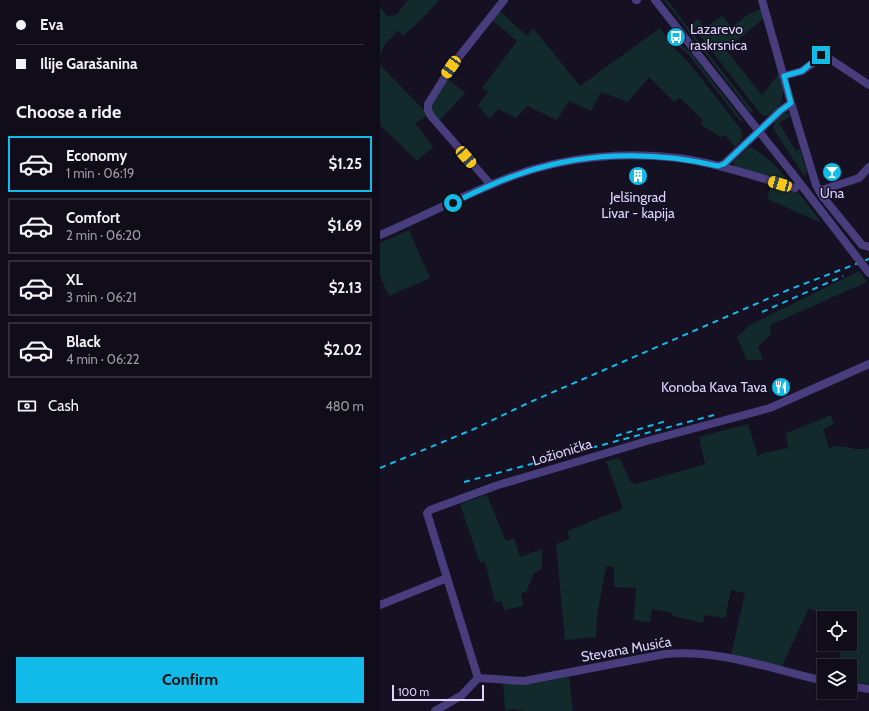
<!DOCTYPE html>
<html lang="en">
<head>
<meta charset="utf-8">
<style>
	:root { --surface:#100c1a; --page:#1e1a27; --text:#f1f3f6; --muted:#9c9ba2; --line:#302c39; --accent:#12bcea }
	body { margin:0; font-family:Cabin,sans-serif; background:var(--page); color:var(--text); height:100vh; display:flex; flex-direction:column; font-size:15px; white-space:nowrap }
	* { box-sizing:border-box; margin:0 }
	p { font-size:13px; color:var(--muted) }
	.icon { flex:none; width:22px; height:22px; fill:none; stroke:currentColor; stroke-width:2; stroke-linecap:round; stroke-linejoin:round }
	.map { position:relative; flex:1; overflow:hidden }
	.drawer { display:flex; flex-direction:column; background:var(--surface); width:380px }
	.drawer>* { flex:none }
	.guide { display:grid; align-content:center; height:88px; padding:0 16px; background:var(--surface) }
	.controls { position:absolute; left:437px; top:611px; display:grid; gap:8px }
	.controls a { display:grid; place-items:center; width:40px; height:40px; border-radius:0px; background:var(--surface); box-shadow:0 2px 6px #0003,0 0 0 1px var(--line); font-size:20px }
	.scale { position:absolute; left:12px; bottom:10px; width:92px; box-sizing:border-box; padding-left:4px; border:2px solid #ddd4fc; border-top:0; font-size:11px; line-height:14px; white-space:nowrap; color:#ddd4fc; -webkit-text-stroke:3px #151022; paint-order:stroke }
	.end { position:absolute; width:18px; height:18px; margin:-9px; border:5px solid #12bcea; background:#111; box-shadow:0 0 0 2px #111 }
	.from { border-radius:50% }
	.car { position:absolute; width:12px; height:24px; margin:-12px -6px; border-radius:5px; box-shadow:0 0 3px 1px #0007; background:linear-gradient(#f5c518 24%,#345 0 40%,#f5c518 0 76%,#345 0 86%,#f5c518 0) }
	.guide b { display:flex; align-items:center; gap:14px; height:38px; font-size:15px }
	.guide b+b { border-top:1px solid var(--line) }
	.guide i { width:10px; height:10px; background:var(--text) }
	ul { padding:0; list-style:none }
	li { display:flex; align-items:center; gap:12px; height:56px; margin:0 8px 6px; padding:0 8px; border:2px solid var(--line); border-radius:0px }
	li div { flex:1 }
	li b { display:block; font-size:15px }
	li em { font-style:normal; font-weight:700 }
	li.active { border-color:var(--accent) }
	li>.icon { width:36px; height:36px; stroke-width:1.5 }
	h2 { padding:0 16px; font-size:18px; line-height:48px }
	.pay { display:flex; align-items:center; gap:10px; height:44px; padding:0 16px; font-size:15px }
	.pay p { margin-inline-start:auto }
	.primary-button { display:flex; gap:8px; margin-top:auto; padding:8px 16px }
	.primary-button a { flex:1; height:46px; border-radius:0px; background:var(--accent); color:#111; font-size:16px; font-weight:700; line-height:46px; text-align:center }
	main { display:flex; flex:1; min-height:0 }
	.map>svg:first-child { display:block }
	.green { fill:#132a2c }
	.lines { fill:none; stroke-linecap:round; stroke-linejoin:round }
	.minor { stroke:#483e7e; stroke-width:8 }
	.rail { stroke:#12bcea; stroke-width:2; stroke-dasharray:6 5; stroke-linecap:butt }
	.minor-bridge { stroke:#483e7e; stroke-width:8 }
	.route { stroke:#12bcea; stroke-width:5 }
	.labels { text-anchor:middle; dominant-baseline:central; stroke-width:3; stroke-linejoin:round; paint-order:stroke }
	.poi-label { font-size:14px; fill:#ddd4fc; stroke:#151022 }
	.street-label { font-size:14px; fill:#ddd4fc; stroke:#151022 }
</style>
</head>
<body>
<main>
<section class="drawer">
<div class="guide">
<b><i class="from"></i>Eva</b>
<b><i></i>Ilije Garašanina</b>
</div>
<h2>Choose a ride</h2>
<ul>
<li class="active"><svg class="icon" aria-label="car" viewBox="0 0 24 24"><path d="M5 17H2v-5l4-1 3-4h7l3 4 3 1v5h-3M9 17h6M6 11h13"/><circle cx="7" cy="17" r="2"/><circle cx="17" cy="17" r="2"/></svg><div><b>Economy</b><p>1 min · 06:19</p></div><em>$1.25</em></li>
<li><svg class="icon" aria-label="car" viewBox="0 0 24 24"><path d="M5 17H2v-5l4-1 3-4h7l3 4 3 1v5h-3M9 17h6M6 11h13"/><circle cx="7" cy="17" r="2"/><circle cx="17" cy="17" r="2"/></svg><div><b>Comfort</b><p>2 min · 06:20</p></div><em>$1.69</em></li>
<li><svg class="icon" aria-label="car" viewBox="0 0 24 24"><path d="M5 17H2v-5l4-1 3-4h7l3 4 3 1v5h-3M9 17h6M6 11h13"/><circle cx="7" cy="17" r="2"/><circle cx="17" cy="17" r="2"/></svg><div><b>XL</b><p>3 min · 06:21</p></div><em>$2.13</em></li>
<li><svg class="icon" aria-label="car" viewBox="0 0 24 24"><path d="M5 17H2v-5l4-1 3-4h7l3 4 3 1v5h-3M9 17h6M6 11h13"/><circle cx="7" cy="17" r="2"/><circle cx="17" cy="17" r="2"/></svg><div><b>Black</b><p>4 min · 06:22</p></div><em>$2.02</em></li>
</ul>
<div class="pay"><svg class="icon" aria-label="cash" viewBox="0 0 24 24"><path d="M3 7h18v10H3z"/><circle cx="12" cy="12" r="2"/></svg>Cash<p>480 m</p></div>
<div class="primary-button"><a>Confirm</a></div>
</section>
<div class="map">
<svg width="489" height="711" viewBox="0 0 489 711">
	<rect width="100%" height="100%" fill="#151022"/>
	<path class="green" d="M28,0h31l-15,17 -21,19 -5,-5 -13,13 -5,11v-48l7,9 9,-1z
		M284,0h3l86,111 -2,2z
		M383,8l2,9 -39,33 36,45 19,-24c3,17 6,40 -17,45l-5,-4 -68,-88 7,-5 7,9 17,-12 10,11 17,-13z
		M120,11l27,25 6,-8 47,58 80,-58 12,18 18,18 50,64c4,8 2,13 -5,19l-10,-12 -4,2 -21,-13 3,-4 -23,-22 -6,4 -25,-25 -21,25 -27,-10 -10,19 -22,-10 -12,19 -30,-14 -11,12 -18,-9 -9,10 -11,-14 10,-13 -6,-4 35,-47 -25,-21z
		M300,44l10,8 54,70 -4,-1 -52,-67 -10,-8z
		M0,65l49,50 -14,8 18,24 -16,14 -37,-36z
		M67,78l18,15 -26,28 -7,-8 -1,-8z
		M406,113l5,3 -12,7 17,28 4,-2 7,24 -3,3 -31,-48c0,-6 7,-13 13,-15z
		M372,147l23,18 18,21 -58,-19 -2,-5 15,-14z
		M391,185l28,8 23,30 -55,-24z
		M29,230l21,48 -41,18 -9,-20v-33z
		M479,271l8,11 -97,43 1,9 -13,13 5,13h-16l-10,-23 13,-12z
		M451,415l3,9 -11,5 6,19c13,-6 27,5 40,0v236l-19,-3v-15h-14l7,-22h7v-26h-18l-23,-10 -27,58 -51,-11 14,-62 -14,-3 -6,28 -21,-3 -1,8 -30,-7 -1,-3 -20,-4 -2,13 -16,-2 2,-32 -22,-1v-20l-8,-1 -9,50 -1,21 -31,3 -9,-96 14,-5 -3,-8 56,-22 -17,-48 13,-3 12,24 5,2 69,-20 -6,-27 49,-13 10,32 5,-3 25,-5 -2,-15z
		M107,495l19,46 8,-3 6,19 22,-8v20l-8,4 -8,19 -5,1 2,13 -19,4 -2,-8h-7l-10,-40 -5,1 -20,-59z
		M189,677l4,34h-49l-11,-2 -8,2 -2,-29 21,3z"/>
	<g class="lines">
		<path class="minor" d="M256,0h1
			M275,0l137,173
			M382,0l29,103 25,82 7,12 39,48 7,2
			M404,76l18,-5 22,-16 45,30
			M338,166l6,-2 56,-53 11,-8
			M111,185l-60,-69 -3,-6v-6l23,-37 53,-67
			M439,191l40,-13 10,-11
			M0,235c44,-19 88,-42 133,-59 51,-19 111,-25 165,-18 39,5 79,19 117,30
			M0,605l67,-27
			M98,678l-51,-165 3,-3 68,-25 149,-44 123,-33 99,-44
			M98,678l46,3 141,-27c55,-5 106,15 159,27
			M470,686l19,3
			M55,711l27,-16 16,-17"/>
		<path class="rail" d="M382,312l81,-36
			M236,436l50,-15
			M0,468l94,-39 54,-26 260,-113 81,-31
			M84,482l250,-67"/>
		<path class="minor-bridge" d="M412,173l77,100"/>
	</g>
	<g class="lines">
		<path class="route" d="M73,203c20,-10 40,-20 61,-27 65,-24 137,-26 204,-10l6,-2 56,-53 11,-8 -7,-27 18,-5 19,-16"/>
	</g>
	<defs>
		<symbol id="bus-disc" viewBox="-11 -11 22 22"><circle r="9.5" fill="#12bcea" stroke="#151022"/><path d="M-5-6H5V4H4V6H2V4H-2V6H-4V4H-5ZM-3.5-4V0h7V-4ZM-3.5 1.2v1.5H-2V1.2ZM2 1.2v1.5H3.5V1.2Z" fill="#fff"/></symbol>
		<symbol id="bar-disc" viewBox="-11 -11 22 22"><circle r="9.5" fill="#12bcea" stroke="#151022"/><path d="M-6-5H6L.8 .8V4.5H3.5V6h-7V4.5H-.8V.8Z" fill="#fff"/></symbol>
		<symbol id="building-disc" viewBox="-11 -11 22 22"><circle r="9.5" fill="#12bcea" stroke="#151022"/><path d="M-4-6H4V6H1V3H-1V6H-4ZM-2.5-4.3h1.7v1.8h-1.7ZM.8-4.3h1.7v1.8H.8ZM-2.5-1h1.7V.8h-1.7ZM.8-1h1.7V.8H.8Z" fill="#fff"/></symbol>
		<symbol id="restaurant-disc" viewBox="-11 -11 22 22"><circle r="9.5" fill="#12bcea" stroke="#151022"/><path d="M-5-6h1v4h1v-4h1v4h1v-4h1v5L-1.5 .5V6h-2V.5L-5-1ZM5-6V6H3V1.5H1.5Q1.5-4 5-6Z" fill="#fff"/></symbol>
	</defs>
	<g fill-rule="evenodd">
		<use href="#bus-disc" x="285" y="26" width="22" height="22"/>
		<use href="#bar-disc" x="441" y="161" width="22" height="22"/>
		<use href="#building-disc" x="247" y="165" width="22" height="22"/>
		<use href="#restaurant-disc" x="390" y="376" width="22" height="22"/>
	</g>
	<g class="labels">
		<g class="poi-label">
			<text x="310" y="29" text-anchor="start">Lazarevo<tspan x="310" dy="16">raskrsnica</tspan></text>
			<text x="452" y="193">Una</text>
			<text x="258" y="197">Jelšingrad<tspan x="258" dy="16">Livar - kapija</tspan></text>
			<text x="387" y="387" text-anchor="end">Konoba Kava Tava</text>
		</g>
		<g class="street-label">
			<text transform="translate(182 452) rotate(-17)">Ložionička</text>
			<text transform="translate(246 649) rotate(-10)">Stevana Musića</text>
		</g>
	</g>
</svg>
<div class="controls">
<a><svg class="icon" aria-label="locate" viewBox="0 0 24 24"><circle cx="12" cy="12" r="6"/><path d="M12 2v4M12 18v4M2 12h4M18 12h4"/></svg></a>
<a><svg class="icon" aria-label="layers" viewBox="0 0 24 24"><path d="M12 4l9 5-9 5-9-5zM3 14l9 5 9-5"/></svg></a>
</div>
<div class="scale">100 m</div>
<i class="end from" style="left:73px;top:203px"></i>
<i class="end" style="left:441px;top:55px"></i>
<i class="car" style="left:71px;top:67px;rotate:215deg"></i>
<i class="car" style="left:86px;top:157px;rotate:139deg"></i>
<i class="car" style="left:400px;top:184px;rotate:286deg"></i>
</div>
</main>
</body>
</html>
